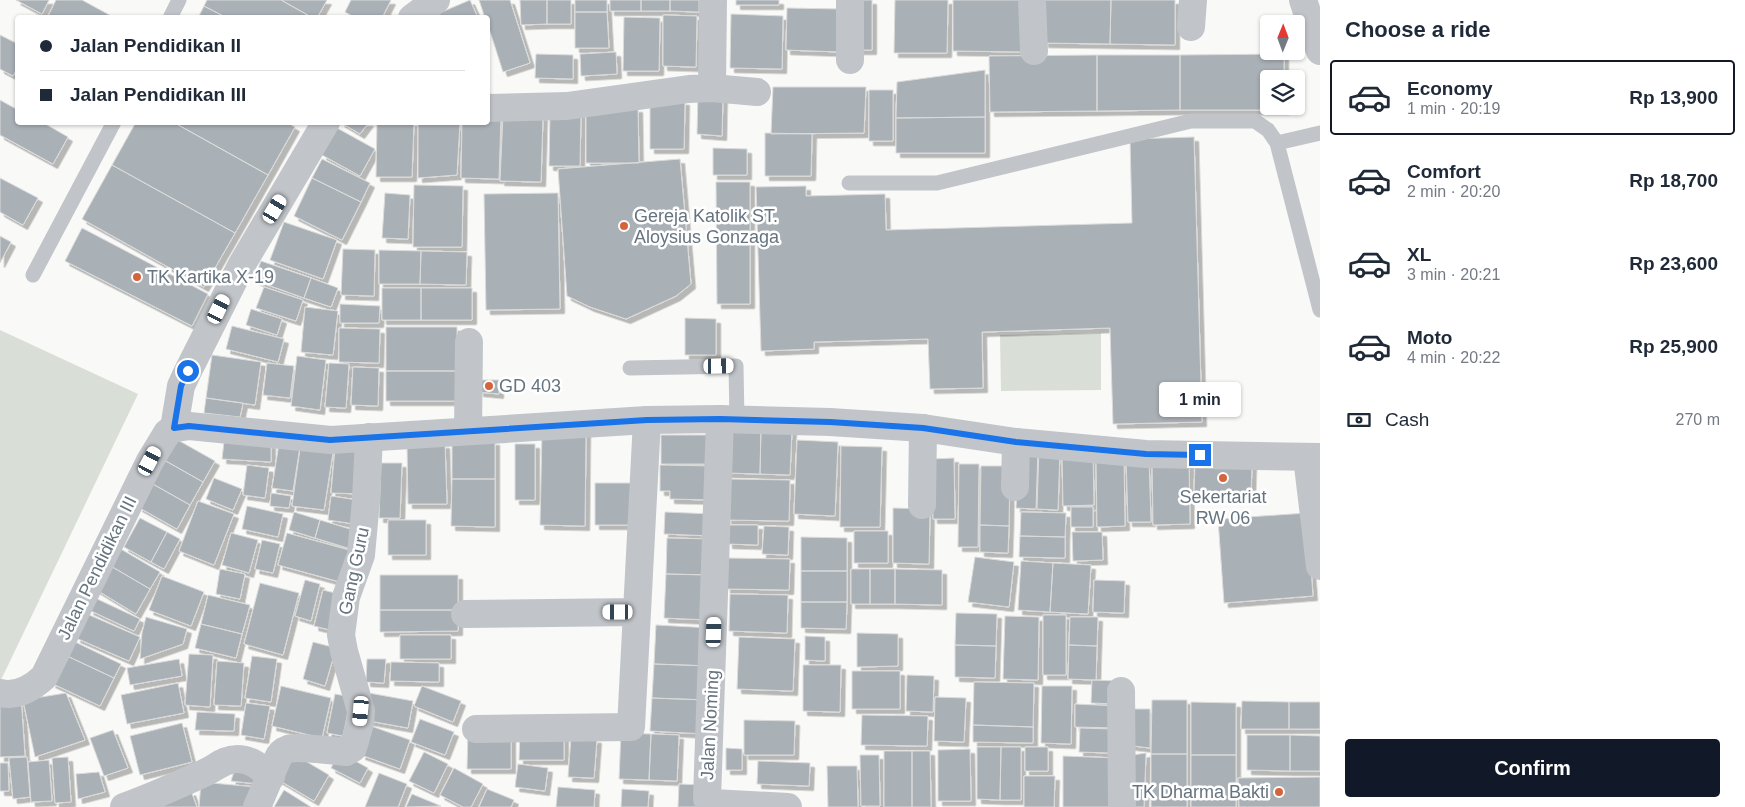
<!DOCTYPE html>
<html lang="en">
<head>
<meta charset="utf-8">
<style>
	:root { --surface:#fff; --page:#f6f6f7; --text:#1f2937; --muted:#747a83; --line:#e0e1e3; --accent:#111827 }
	body { margin:0; font-family:Helvetica,sans-serif; background:var(--page); color:var(--text); height:100vh; display:flex; flex-direction:column; font-size:19px; white-space:nowrap }
	* { box-sizing:border-box; margin:0 }
	p { font-size:16px; color:var(--muted) }
	.icon { flex:none; width:28px; height:28px; fill:none; stroke:currentColor; stroke-width:2; stroke-linecap:round; stroke-linejoin:round }
	.map { position:relative; flex:1; overflow:hidden }
	.side { display:flex; flex-direction:column; background:var(--surface); width:425px }
	.side>* { flex:none }
	.banner { position:absolute; left:15px; top:15px; width:475px; height:110px; border-radius:5px; box-shadow:0 1px 4px #0004; display:grid; align-content:center; height:110px; padding:0 25px; background:var(--surface) }
	.needle { width:32px; rotate:1deg }
	.buttons { position:absolute; left:1260px; top:15px; display:grid; gap:10px }
	.buttons a { display:grid; place-items:center; width:45px; height:45px; border-radius:5px; background:var(--surface); box-shadow:0 1px 4px #0004; font-size:25px }
	.end { position:absolute; width:22px; height:22px; margin:-11px; border:6px solid #1a73e8; background:#fff; box-shadow:0 0 0 2px #fff }
	.from { border-radius:50% }
	.bubble { position:absolute; height:35px; border-radius:5px; background:var(--surface); box-shadow:0 1px 4px #0004; font-size:16px; font-weight:700; line-height:35px; text-align:center }
	.car { position:absolute; width:15px; height:30px; margin:-15px -8px; border-radius:6px; box-shadow:0 0 4px 1px #0007; background:linear-gradient(#fff 24%,#345 0 40%,#fff 0 76%,#345 0 86%,#fff 0) }
	.banner b { display:flex; align-items:center; gap:18px; height:48px; font-size:19px }
	.banner b+b { border-top:1px solid var(--line) }
	.banner i { width:12px; height:12px; background:var(--text) }
	ul { padding:0; list-style:none }
	li { display:flex; align-items:center; gap:15px; height:75px; margin:0 10px 8px; padding:0 15px; border:2px solid transparent; border-radius:5px }
	li div { flex:1 }
	li b { display:block; font-size:19px }
	li em { font-style:normal; font-weight:700 }
	li.current { border-color:var(--accent) }
	li>.icon { width:45px; height:45px; stroke-width:1.5 }
	h2 { padding:0 25px; font-size:22px; line-height:60px }
	.pay { display:flex; align-items:center; gap:12px; height:55px; padding:0 25px; font-size:19px }
	.pay p { margin-inline-start:auto }
	.primary-button { display:flex; gap:10px; margin-top:auto; padding:10px 25px }
	.primary-button a { flex:1; height:58px; border-radius:5px; background:var(--accent); color:#fff; font-size:20px; font-weight:700; line-height:58px; text-align:center }
	main { display:flex; flex:1; min-height:0 }
	.map>svg:first-child { display:block }
	.garden { fill:#d9ded7 }
	.building { fill:#a9b0b6; stroke:#dbdbda; filter:url(#shadow) }
	.lines { fill:none; stroke-linecap:round; stroke-linejoin:round }
	.service { stroke:#c1c5c9; stroke-width:15 }
	.minor { stroke:#c1c5c9; stroke-width:28 }
	.tertiary { stroke:#c1c5c9; stroke-width:28 }
	.route { stroke:#1a73e8; stroke-width:6 }
	.poi-dot { fill:#d5633c; stroke:#fff; stroke-width:2 }
	.labels { text-anchor:middle; dominant-baseline:central; stroke-width:5; stroke-linejoin:round; paint-order:stroke }
	.poi-label { font-size:18px; fill:#667480; stroke:#fff; text-anchor:start }
	.street-label { font-size:18px; fill:#667480; stroke:#fff }
</style>
</head>
<body>
<main>
<div class="map">
<svg width="1320" height="807" viewBox="0 0 1320 807">
	<defs>
		<filter id="shadow"><feDropShadow dx="4.5" dy="4.5" stdDeviation="0" flood-color="#0004"/></filter>
	</defs>
	<rect width="100%" height="100%" fill="#f9f9f8"/>
	<path class="garden" d="M0,330l138,64 -138,288z
		M1101,333v57l-100,1 -1,-56z"/>
	<path class="building" d="M16,0h33l-7,14z
		M56,0h26l33,18h-64l-3,-2z
		M207,0h74l32,18h-86l-23,-12z
		M281,0h46l-10,18h-4z
		M351,0h40l-9,18h-26l-11,-6z
		M470,0l8,18 -48,-1z
		M479,0h31l20,63 -27,9 -15,-47v-7h-3z
		M520,0h27v24l-26,1z
		M547,0h24v24h-24z
		M575,0h32v12h-32z
		M610,0h31v11h-31z
		M641,0h29v11h-29z
		M670,0h29v12l-29,-1z
		M736,0h43v5h-43z
		M853,0h19v50h-19z
		M895,0h53l-1,53h-53z
		M953,0h74l-1,52 -73,-1z
		M1044,0h67l-1,44 -66,-1z
		M1111,0h64v45l-65,-1z
		M204,6l23,12h-29z
		M787,8l55,1 -1,43 -55,-2z
		M575,12h32l2,36h-34z
		M731,14l52,2 -1,53 -52,-1z
		M663,15l34,1 -1,51 -33,-1z
		M624,17l36,1 -1,53h-36z
		M0,35l18,9v23l-5,9 -13,-7z
		M616,52l1,22 -36,2 -1,-22z
		M536,54l37,1v24l-38,-1z
		M1284,54v25h-15v27h16v4h-105v-55z
		M1097,55h83v55l-83,1z
		M1097,55v56l-107,1 -1,-56z
		M985,70v47l-89,1 1,-36z
		M773,87h93l-2,46 -93,1z
		M869,90h24v51h-24z
		M698,93l25,1 -1,42 -25,-2z
		M0,100l18,10v12h24l26,15 -15,27 -53,-29z
		M650,100l35,1 -1,48h-34z
		M638,108l1,55h-53v-54z
		M550,112l31,1 -1,53h-31z
		M503,115l40,1 -2,66 -41,-1z
		M488,117h13l-2,62 -38,-1 1,-56h26z
		M985,117v36h-89v-35z
		M136,122h37l95,53 -33,58 -123,-68z
		M173,122h113l9,5 -27,48z
		M340,122h29l-9,12z
		M377,122h37l-2,55h-36z
		M418,122h42l-3,53 -39,3z
		M337,128l38,21 -15,27 -38,-21z
		M765,133l47,1 -1,42h-46z
		M1194,137l8,285 -89,2 -3,-96 -128,4 1,56 -53,1 -2,-50 -114,3v7l-53,2 -5,-164 50,-1v10l79,-2 1,36 246,-7 -2,-84z
		M713,148l34,1v26h-34z
		M322,159l48,24 -9,19 -49,-24z
		M680,159l11,125 -15,12 -50,23 -36,-12 -23,-11 -9,-127z
		M112,165l123,68 -31,54 -122,-68z
		M0,178l38,20 -15,27 -23,-13z
		M312,178l49,24 -19,38 -48,-24z
		M716,182h34v122h-33z
		M414,185l49,1 -1,61h-49z
		M385,193l25,2 -2,44 -26,-1z
		M558,193l2,116 -74,1 -2,-116z
		M284,222l53,18 -14,39 -53,-19z
		M82,228l126,66 -16,32 -127,-65z
		M0,236l11,6 -11,21z
		M343,249l32,1 -1,46 -33,-1z
		M379,250l42,1 -1,33h-41z
		M421,251l46,1 -1,33 -46,-1z
		M261,261l50,17 -7,20 -50,-18z
		M311,278l27,10 -7,19 -27,-9z
		M264,287l39,13 -7,21 -40,-13z
		M382,288h39v32h-39z
		M421,288h51v32h-51z
		M340,304l40,2 -1,17h-39z
		M305,307l33,4 -5,44 -32,-3z
		M251,309l31,10 -5,16 -31,-10z
		M685,318l31,1v36h-31z
		M232,326l52,13 -6,23 -52,-13z
		M386,327h71v44h-71z
		M339,328l41,1 -1,34 -40,-1z
		M212,355l49,7 -6,43 -49,-7z
		M297,356l29,4 -6,50 -29,-4z
		M267,363l27,3 -4,32 -27,-3z
		M329,363l20,1 -3,44 -21,-1z
		M353,367l26,1 -1,38 -27,-1z
		M386,371h71v30h-71z
		M479,380h20v14l-20,-2z
		M206,398l37,5 -3,14 -36,-4z
		M729,427l32,1 -1,46 -33,-1z
		M761,428l31,1 -2,46 -30,-1z
		M542,432h44l-1,94 -45,-1z
		M661,435h52v29h-52z
		M280,437l21,3 -8,51 -21,-3z
		M176,439l39,22 -12,21 -39,-22z
		M797,440l41,2 -3,74 -41,-2z
		M452,441h43v38h-43z
		M224,442l47,2v18l-49,-3z
		M301,442l33,4 -10,64 -32,-4z
		M445,444l2,60h-39l-1,-59z
		M515,444h20v56h-20z
		M366,445l-2,49 -33,-1 4,-45z
		M841,446l41,1 -2,80h-40z
		M1019,447l19,1 -2,61 -20,-1z
		M1039,449l21,1 -2,60 -21,-1z
		M1093,452l1,53 -31,1 -1,-53z
		M1096,457h28l1,69 -28,1z
		M954,458l1,61h-22l-1,-60z
		M1126,458h23l2,64h-23z
		M1152,459h37l1,65 -37,1z
		M164,460l39,22 -13,23 -39,-22z
		M381,463h21l-2,55h-21z
		M959,464h20l-1,83h-20z
		M1195,464l57,1 -1,29 -57,-2z
		M247,465l22,3 -4,30 -22,-3z
		M660,465l53,1v34l-43,-1v-8h-10z
		M981,466h29l-1,60 -29,-1z
		M214,478l28,11 -9,21 -27,-11z
		M452,479h43v48l-44,-1z
		M728,479l62,1 -1,41 -62,-1z
		M151,483l39,22 -13,24 -39,-22z
		M595,483h38l-1,42h-37z
		M271,493l20,3 -2,12 -19,-2z
		M331,496l33,5 -3,24 -33,-5z
		M198,501l36,13 -20,51 -35,-14z
		M247,506l36,8 -5,23 -36,-8z
		M1071,507h22v20h-22z
		M893,508l37,1 -1,55 -36,-1z
		M294,512l26,8 -5,18 -26,-8z
		M665,512l47,2v22l-48,-2z
		M1021,512l45,1 -1,24 -45,-1z
		M1307,513l6,83 -89,7 -6,-84z
		M140,518l27,14 -16,30 -27,-15z
		M320,520l40,12 -6,18 -39,-12z
		M388,520h38v35h-38z
		M728,525h30v20l-30,-1z
		M980,525l29,1 -1,27 -28,-1z
		M764,526l25,1 -1,28 -26,-1z
		M854,531h34v32h-34z
		M167,532l13,7 -16,30 -13,-7z
		M1072,532h30l1,28 -30,1z
		M231,533l27,7 -9,33 -27,-8z
		M287,533l62,17 -9,32 -62,-17z
		M1020,536l45,1v21l-46,-1z
		M801,537l46,1v33h-46z
		M667,538l45,1 -2,36 -44,-1z
		M262,540l18,4 -7,29 -18,-4z
		M119,548l41,24 -10,17 -41,-24z
		M975,557l39,5 -5,45 -41,-5z
		M726,558l64,1 -1,31 -63,-1z
		M1021,561l32,2 -3,49 -32,-2z
		M1053,563l38,2 -3,49 -38,-2z
		M109,565l41,24 -14,25 -41,-25z
		M220,569l25,5 -5,25 -24,-5z
		M851,569h19v35h-19z
		M870,569h25v35h-25z
		M895,569l47,1v35l-47,-1z
		M801,571h46v31h-46z
		M666,574l44,1 -1,45 -45,-2z
		M380,575h78v35h-78z
		M162,576l42,16 -13,34 -42,-16z
		M305,580l15,4 -9,37 -16,-5z
		M1094,580l31,1 -1,32 -31,-1z
		M260,583l39,10 -16,62 -39,-11z
		M323,590l20,5 -9,36 -20,-5z
		M730,594l58,1 -1,38 -58,-2z
		M208,595l42,10 -8,29 -41,-10z
		M95,598l45,21 -6,12 -45,-21z
		M801,602h46l-1,27 -45,-1z
		M380,610h78v21l-78,1z
		M956,613l41,1 -1,32 -41,-1z
		M87,614l53,23 -11,24 -53,-23z
		M1043,615h23v60h-23z
		M1005,616l34,1 -1,63 -35,-1z
		M146,617l41,12 -4,15 -43,15 2,-26z
		M1070,617h28l-1,29 -28,-1z
		M201,624l41,10 -6,24 -41,-10z
		M656,625l55,3 -1,38 -56,-2z
		M857,633l41,1v32l-41,1z
		M400,635h51v24h-51z
		M805,636l20,1v24l-20,-1z
		M739,637l56,2 -2,52 -56,-2z
		M71,640l50,24 -7,14 -49,-23z
		M313,642l23,6 -11,38 -22,-7z
		M955,645l41,1 -1,32 -40,-1z
		M1069,645l28,1 -1,34 -28,-1z
		M189,654l24,1 -3,52 -25,-2z
		M65,655l49,23 -14,28 -49,-23z
		M252,656l25,3 -6,43 -26,-4z
		M179,659l3,17 -52,9 -3,-17z
		M367,659h19l-2,24 -18,-1z
		M217,661l27,2 -3,43 -27,-1z
		M391,662l48,1v19l-49,-1z
		M654,664l56,2 -3,34 -55,-2z
		M803,665h38l-1,47 -37,-1z
		M852,671h48v38h-48z
		M907,675l27,1 -1,36 -27,-1z
		M1092,680l27,1 -1,23 -27,-1z
		M974,682l60,1 -1,44 -60,-2z
		M178,683l6,30 -57,11 -6,-29z
		M281,686l50,12 -9,40 -50,-12z
		M422,686l39,15 -8,21 -39,-16z
		M1042,686h30l-1,58 -30,-1z
		M66,693l19,47 -50,17 -12,-57z
		M369,693l44,8 -5,27 -44,-8z
		M335,694l16,3 -8,39 -16,-3z
		M21,696l4,60 -25,1v-60z
		M935,697l31,1 -2,44 -30,-1z
		M652,698l55,2 -1,34 -56,-3z
		M1152,700h35v54h-36z
		M1242,701l47,1v27h-48z
		M1191,702l45,1v52h-45z
		M1289,702h31v27h-31z
		M246,703l24,3 -6,33 -23,-4z
		M1075,704l43,2 -1,22 -42,-1z
		M1128,709h22v39l-25,-3z
		M197,712l38,2 -1,17 -39,-1z
		M862,715l66,1 -1,30 -66,-1z
		M420,719l34,13 -9,23 -34,-13z
		M744,720l51,1 -1,34h-50z
		M182,723l10,39 -52,13 -10,-39z
		M973,725l60,2v16l-60,-1z
		M371,726l39,14 -10,29 -39,-14z
		M1080,728l32,1 -1,24 -32,-1z
		M113,730l15,38 -24,8 -14,-38z
		M520,730l44,1v29h-45z
		M468,731l43,1v37h-44z
		M621,733l30,1 -2,46 -30,-1z
		M651,734l28,1 -2,46 -28,-1z
		M1247,735h43v36l-43,-1z
		M1290,735l30,1v35h-30z
		M571,737l26,2 -3,39 -26,-1z
		M977,747h24l-1,53 -23,-1z
		M1001,747h20v53h-21z
		M1025,747h23v24h-23z
		M726,748l16,1v21h-16z
		M970,749l1,52h-33v-51z
		M287,750l42,25 -15,26 -42,-25z
		M884,751h28v56h-28z
		M912,751h18l1,56h-19z
		M339,752l29,16 -8,15 -29,-15z
		M424,752l24,12 -14,29 -25,-12z
		M1146,753l-2,54h-18v-51z
		M1151,754h36v53h-36z
		M860,755h19l1,51h-19z
		M1191,755h45v52h-45z
		M1063,756l54,2 -1,49h-53z
		M27,757l3,40 -17,2 -4,-41z
		M68,757l3,45 -16,1 -3,-45z
		M49,760l3,41 -21,1 -3,-40z
		M758,761l52,2 -1,23 -52,-2z
		M237,762l21,22 -27,-3z
		M0,763h8l1,28h-9z
		M518,764l30,4 -3,23 -30,-4z
		M827,766h30l1,41h-30z
		M454,768l29,16 -12,23h-8l-23,-12z
		M99,772l6,20 -27,7 -2,-25z
		M379,773l28,11 -9,23h-33z
		M1024,776h31l-1,31h-30z
		M1320,777v30h-81l-1,-29z
		M201,782l55,5 -2,20h-55z
		M679,784l24,1v22h-25z
		M558,787l37,3 -1,17h-38z
		M487,789l27,11 -3,7h-32z
		M622,789l27,2 -1,16h-27z
		M284,790l27,17h-37z
		M191,791l6,16h-38z
		M412,794l29,12 -35,1z"/>
	<g class="lines">
		<path class="service" d="M170,18l9,-18
			M1277,143l43,-10
			M849,183h88l254,-62h64l13,9 9,13 43,167
			M33,275l81,-153
			M630,368l106,-2 1,54"/>
		<path class="minor" d="M850,0v60
			M1032,0l2,51
			M412,18l24,-18
			M1191,27l2,-27
			M712,88l1,-88
			M488,108l79,-2 122,-17 23,-1 45,4
			M720,419l-13,380 5,4 76,4
			M174,428l7,-42 7,-15 53,-105 85,-144
			M468,431l1,-89
			M1307,457l13,109
			M1015,487l1,-45
			M922,505l1,-77
			M465,614l172,-2
			M1121,691l1,116
			M476,729l155,-2 16,-307
			M124,807c27,-10 52,-21 78,-33 13,-5 21,-15 35,-15 15,0 24,9 34,18
			M257,807l20,-47c2,-5 5,-9 11,-11 10,-3 46,2 58,3l7,-4 7,-25 1,-12 -17,-60 -3,-16 5,-38 15,-42 5,-55 3,-63"/>
		<path class="tertiary" d="M1303,0l17,51
			M0,693c17,4 32,-5 44,-16l106,-216 17,-28 7,-5 15,-2 142,14 316,-20 73,-1 110,3 93,6 93,14 130,12 174,3"/>
	</g>
	<g class="lines">
		<path class="route" d="M188,371l-7,15 -7,42 15,-2 141,14 317,-20 73,-1 110,3 93,6 93,14 130,12 54,1"/>
	</g>
	<g class="poi-dot">
		<circle cx="624" cy="226" r="5"/>
		<circle cx="137" cy="277" r="5"/>
		<circle cx="489" cy="386" r="5"/>
		<circle cx="1223" cy="478" r="5"/>
		<circle cx="1279" cy="792" r="5"/>
	</g>
	<g class="labels">
		<g class="poi-label">
			<text x="634" y="216">Gereja Katolik ST.<tspan x="634" dy="21">Aloysius Gonzaga</tspan></text>
			<text x="147" y="277">TK Kartika X-19</text>
			<text x="499" y="386">GD 403</text>
			<text x="1223" y="497" text-anchor="middle">Sekertariat<tspan x="1223" dy="21">RW 06</tspan></text>
			<text x="1269" y="792" text-anchor="end">TK Dharma Bakti</text>
		</g>
		<g class="street-label">
			<text transform="translate(97 568) rotate(-64)">Jalan Pendidikan III</text>
			<text transform="translate(354 571) rotate(-78)">Gang Guru</text>
			<text transform="translate(710 725) rotate(-87)">Jalan Noming</text>
		</g>
	</g>
</svg>
<div class="buttons">
<a><svg class="needle" viewBox="-14 -14 28 28"><path d="M0-13l5 13h-10z" fill="#e53935"/><path d="M0 13l5-13h-10z" fill="#747a83"/></svg></a>
<a><svg class="icon" aria-label="layers" viewBox="0 0 24 24"><path d="M12 4l9 5-9 5-9-5zM3 14l9 5 9-5"/></svg></a>
</div>
<i class="end from" style="left:188px;top:371px"></i>
<i class="end" style="left:1200px;top:455px"></i>
<div class="bubble" style="left:1159px;top:382px;width:82px">1 min</div>
<i class="car" style="left:275px;top:209px;rotate:31deg"></i>
<i class="car" style="left:219px;top:309px;rotate:26deg"></i>
<i class="car" style="left:719px;top:366px;rotate:89deg"></i>
<i class="car" style="left:150px;top:461px;rotate:28deg"></i>
<i class="car" style="left:618px;top:612px;rotate:270deg"></i>
<i class="car" style="left:714px;top:632px;rotate:2deg"></i>
<i class="car" style="left:361px;top:711px;rotate:185deg"></i>
<div class="banner">
<b><i class="from"></i>Jalan Pendidikan II</b>
<b><i></i>Jalan Pendidikan III</b>
</div>
</div>
<section class="side">
<h2>Choose a ride</h2>
<ul>
<li class="current"><svg class="icon" aria-label="car" viewBox="0 0 24 24"><path d="M5 17H2v-5l4-1 3-4h7l3 4 3 1v5h-3M9 17h6M6 11h13"/><circle cx="7" cy="17" r="2"/><circle cx="17" cy="17" r="2"/></svg><div><b>Economy</b><p>1 min · 20:19</p></div><em>Rp 13,900</em></li>
<li><svg class="icon" aria-label="car" viewBox="0 0 24 24"><path d="M5 17H2v-5l4-1 3-4h7l3 4 3 1v5h-3M9 17h6M6 11h13"/><circle cx="7" cy="17" r="2"/><circle cx="17" cy="17" r="2"/></svg><div><b>Comfort</b><p>2 min · 20:20</p></div><em>Rp 18,700</em></li>
<li><svg class="icon" aria-label="car" viewBox="0 0 24 24"><path d="M5 17H2v-5l4-1 3-4h7l3 4 3 1v5h-3M9 17h6M6 11h13"/><circle cx="7" cy="17" r="2"/><circle cx="17" cy="17" r="2"/></svg><div><b>XL</b><p>3 min · 20:21</p></div><em>Rp 23,600</em></li>
<li><svg class="icon" aria-label="car" viewBox="0 0 24 24"><path d="M5 17H2v-5l4-1 3-4h7l3 4 3 1v5h-3M9 17h6M6 11h13"/><circle cx="7" cy="17" r="2"/><circle cx="17" cy="17" r="2"/></svg><div><b>Moto</b><p>4 min · 20:22</p></div><em>Rp 25,900</em></li>
</ul>
<div class="pay"><svg class="icon" aria-label="cash" viewBox="0 0 24 24"><path d="M3 7h18v10H3z"/><circle cx="12" cy="12" r="2"/></svg>Cash<p>270 m</p></div>
<div class="primary-button"><a>Confirm</a></div>
</section>
</main>
</body>
</html>
